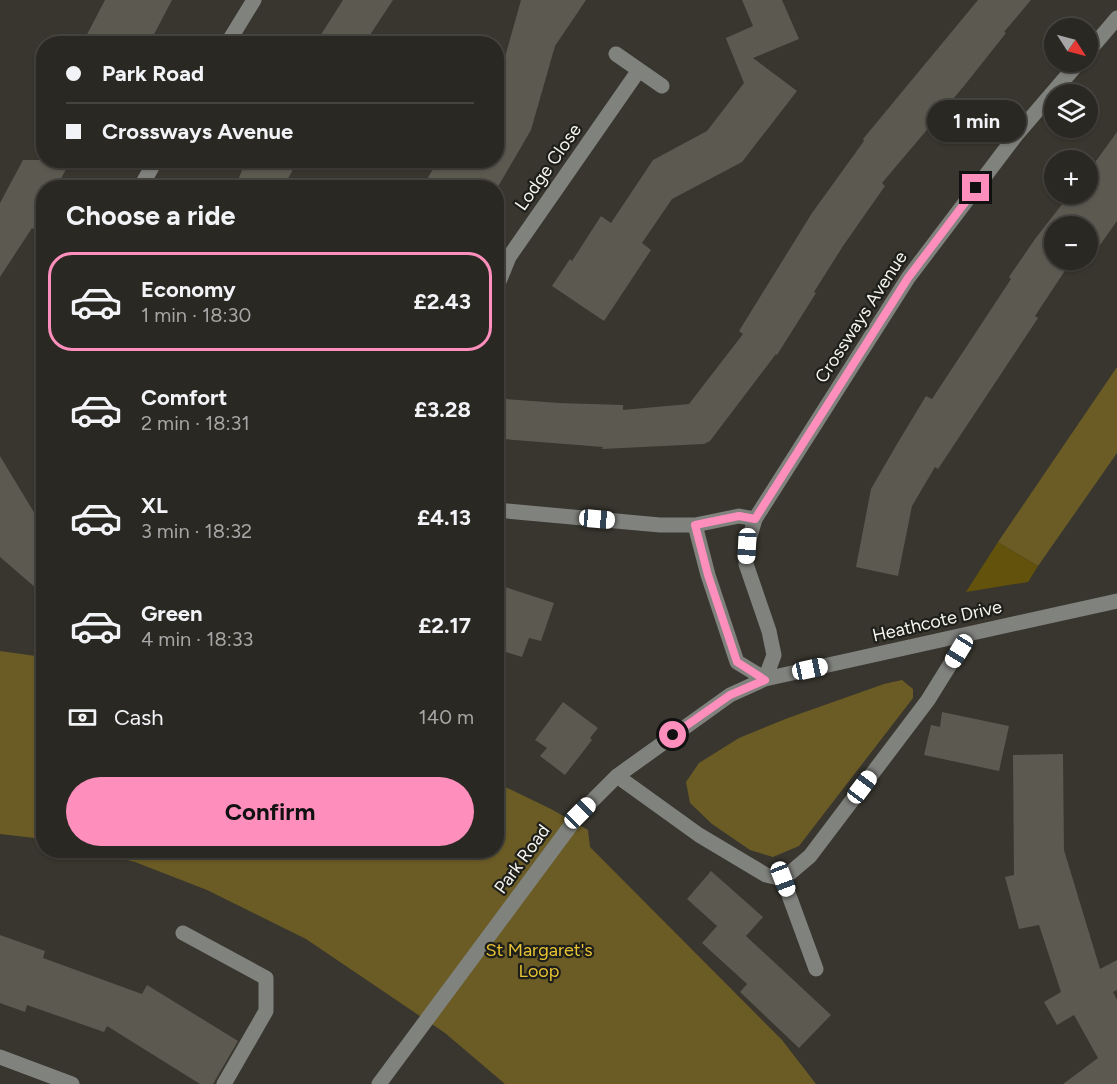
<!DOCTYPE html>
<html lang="en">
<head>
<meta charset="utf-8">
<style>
	:root { --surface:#2a2822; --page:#32302a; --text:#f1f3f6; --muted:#a5a6a5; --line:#464440; --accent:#fe8ebc }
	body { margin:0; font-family:Figtree,sans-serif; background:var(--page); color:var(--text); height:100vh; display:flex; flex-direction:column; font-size:22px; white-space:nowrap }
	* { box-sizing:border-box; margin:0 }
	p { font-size:20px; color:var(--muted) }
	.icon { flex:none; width:33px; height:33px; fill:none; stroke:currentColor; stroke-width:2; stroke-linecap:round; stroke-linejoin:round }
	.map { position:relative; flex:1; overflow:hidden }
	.drawer { position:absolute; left:36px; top:180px; width:468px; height:678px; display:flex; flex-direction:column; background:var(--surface); border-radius:24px; box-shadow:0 2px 4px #0004,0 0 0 2px var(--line) }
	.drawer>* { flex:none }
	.top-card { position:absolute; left:36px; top:36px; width:468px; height:132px; border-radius:24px; box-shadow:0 2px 4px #0004,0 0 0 2px var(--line); display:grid; align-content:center; height:132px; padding:0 30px; background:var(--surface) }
	.needle { width:39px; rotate:126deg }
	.fabs { position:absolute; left:1044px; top:18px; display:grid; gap:12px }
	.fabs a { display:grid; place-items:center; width:54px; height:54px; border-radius:50%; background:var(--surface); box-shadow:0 2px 4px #0004,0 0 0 2px var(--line); font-size:30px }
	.end { position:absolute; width:27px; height:27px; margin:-14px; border:8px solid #fe8ebc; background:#111; box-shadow:0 0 0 3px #111 }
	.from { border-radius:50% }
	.bubble { position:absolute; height:42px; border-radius:21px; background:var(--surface); box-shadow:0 2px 4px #0004,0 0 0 2px var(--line); font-size:20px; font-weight:700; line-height:42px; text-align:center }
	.car { position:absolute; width:18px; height:36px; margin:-18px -9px; border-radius:8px; box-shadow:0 0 4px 2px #0007; background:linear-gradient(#fff 24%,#345 0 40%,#fff 0 76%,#345 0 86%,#fff 0) }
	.top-card b { display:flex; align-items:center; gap:21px; height:57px; font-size:22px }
	.top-card b+b { border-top:2px solid var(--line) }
	.top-card i { width:15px; height:15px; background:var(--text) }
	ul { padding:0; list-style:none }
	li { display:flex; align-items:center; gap:18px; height:99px; margin:0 12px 9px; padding:0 18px; border:3px solid transparent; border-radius:24px }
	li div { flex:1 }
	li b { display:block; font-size:22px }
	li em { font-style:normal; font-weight:700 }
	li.active { border-color:var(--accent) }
	li>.icon { width:54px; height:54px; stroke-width:1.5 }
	h2 { padding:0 30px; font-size:27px; line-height:72px }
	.pay { display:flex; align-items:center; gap:15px; height:66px; padding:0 30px; font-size:22px }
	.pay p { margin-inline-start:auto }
	.cta { display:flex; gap:12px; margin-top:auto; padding:12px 30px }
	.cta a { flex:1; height:69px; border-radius:36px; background:var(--accent); color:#111; font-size:24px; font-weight:700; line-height:69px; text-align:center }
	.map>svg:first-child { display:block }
	.green { fill:#63520b }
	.forest { fill:#6b5c26 }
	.building { fill:#5b5950 }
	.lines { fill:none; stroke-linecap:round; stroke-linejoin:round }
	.minor { stroke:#80827e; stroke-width:15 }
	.route { stroke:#fe8ebc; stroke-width:8 }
	.labels { text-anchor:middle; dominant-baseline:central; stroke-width:4.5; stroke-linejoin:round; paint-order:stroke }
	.street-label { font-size:18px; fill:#f5f4ee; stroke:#1e1e1a }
	.park-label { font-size:18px; fill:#e7c434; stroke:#1e1e1a }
</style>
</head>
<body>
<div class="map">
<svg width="1117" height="1084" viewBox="0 0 1117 1084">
	<rect width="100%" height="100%" fill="#38362e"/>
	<path class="green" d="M998,542l40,24 -10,16 -62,10z"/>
	<path class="forest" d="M1117,367v86l-79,113 -40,-24z
		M0,651l43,6v182l-43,-5z
		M902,680l11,9v9l-114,148 -26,11 -23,-7 -38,-26 -22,-21 -4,-21 13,-19 40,-25 49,-20 96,-34z
		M497,783l54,26 37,21 2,17 192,193 34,44h-311l-60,-51 -139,-94 -99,-49 -72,-28 -45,-11 406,-1z"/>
	<path class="building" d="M105,0h67l-23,44h-67z
		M343,0h50l-29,44h-49z
		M521,0h65l-31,46 -24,84 -35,60v-2h-74l16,-28h58v-71z
		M742,0h40l17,39 -46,19 44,33 -55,71 -70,37 -30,44 9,7 -47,71 -52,-35 18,-27 2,2 29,-45 10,7 42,-63 54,-29 37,-48 -19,-47 1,2 27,-12z
		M978,0h53l-27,32 2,1 -42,53 -82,97 3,3 -42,60 -29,46 2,1 -39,62 -1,-1 -66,87 -6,3 -102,5 1,-2 -100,-8 3,-40 53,4 64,2v5l66,-6 54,-70 -4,-3 73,-118 52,-72 -1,-2z
		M1117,132v89l-29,41 -4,-2h4v-34h-34v34h18l-37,56 3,2 -100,151 -3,-2 -23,39 -14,70 -42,-9 15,-78 26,-45 29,-48 6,3 79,-120 -2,-2 26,-38 35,-45h18v-22z
		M23,160h48l-15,28h-12v23l-10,18 -2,-1 -32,49v-74z
		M246,160h52l-15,28h-48z
		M0,456l44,73v66l-44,-38z
		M496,584l58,19 -13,38 -12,-3 -7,19 -26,-8z
		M563,702l35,26 -8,10 2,2 -27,35 -25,-19 7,-8 -12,-8z
		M942,712l67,14 -10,45 -75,-16 7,-30 9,2z
		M1063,754l1,96 36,119 17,-9v30l-4,2 4,8v84h-54l35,-26 -24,-43 -17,10 -13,-23 17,-10 -22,-67 -20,4 -14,-52 9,-2 -1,-120z
		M711,871l52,46 -17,19 85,79 -32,33 -59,-56 7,-8 -45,-41 15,-17 -30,-27z
		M0,935l45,16 -2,7 99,36 5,-9 91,56 -25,43h-13l-93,-58 -3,6 -77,-27 -2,7 -25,-9z"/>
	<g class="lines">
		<path class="minor" d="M227,44l27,-44
			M1088,52l29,-34
			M616,54l46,32
			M140,188l16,-28
			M496,289l13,-32 130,-187
			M496,510l164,15h35l44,-9 16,3
			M695,525l13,50 29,87 28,17 9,-24 -5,-24 -23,-67 1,-18 8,-27 153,-241 109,-144 62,-72
			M617,776l82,59 67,40 17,4 27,-23 118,-156 41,-66
			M783,879l33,90
			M183,933l83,45v33l-42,73
			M0,1057l72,27
			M379,1084l201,-271 37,-37 113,-81 35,-16 352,-78"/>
	</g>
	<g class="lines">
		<path class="route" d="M673,735l57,-40 35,-15 -28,-18 -29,-87 -13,-50 44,-9 16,3 153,-241 68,-90"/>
	</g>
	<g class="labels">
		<g class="street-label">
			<text transform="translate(548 167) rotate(-55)">Lodge Close</text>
			<text transform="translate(861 317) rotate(-57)">Crossways Avenue</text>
			<text transform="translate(937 621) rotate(-13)">Heathcote Drive</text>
			<text transform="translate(522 859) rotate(-54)">Park Road</text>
		</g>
		<g class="park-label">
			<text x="539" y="950">St Margaret's<tspan x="539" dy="21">Loop</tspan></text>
		</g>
	</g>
</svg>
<div class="fabs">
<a><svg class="needle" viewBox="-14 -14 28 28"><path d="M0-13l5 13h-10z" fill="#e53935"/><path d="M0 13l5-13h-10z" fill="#a5a6a5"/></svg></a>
<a><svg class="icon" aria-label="layers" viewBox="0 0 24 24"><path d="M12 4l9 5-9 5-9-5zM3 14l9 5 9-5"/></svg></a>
<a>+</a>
<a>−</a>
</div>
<i class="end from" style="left:673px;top:735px"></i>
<i class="end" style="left:976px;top:188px"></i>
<div class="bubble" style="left:927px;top:100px;width:99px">1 min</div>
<i class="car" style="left:597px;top:519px;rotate:95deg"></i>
<i class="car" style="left:747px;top:546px;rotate:183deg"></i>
<i class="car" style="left:959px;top:651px;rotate:212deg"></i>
<i class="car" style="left:810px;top:669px;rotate:78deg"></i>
<i class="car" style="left:862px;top:787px;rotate:37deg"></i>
<i class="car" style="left:580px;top:813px;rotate:45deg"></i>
<i class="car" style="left:783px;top:879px;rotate:159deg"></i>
<div class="top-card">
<b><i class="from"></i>Park Road</b>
<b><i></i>Crossways Avenue</b>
</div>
<section class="drawer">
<h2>Choose a ride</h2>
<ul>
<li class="active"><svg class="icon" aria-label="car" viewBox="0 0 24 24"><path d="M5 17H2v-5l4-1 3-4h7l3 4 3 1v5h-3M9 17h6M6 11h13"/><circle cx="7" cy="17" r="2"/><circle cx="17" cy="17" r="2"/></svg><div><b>Economy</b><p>1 min · 18:30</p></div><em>£2.43</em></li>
<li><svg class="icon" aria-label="car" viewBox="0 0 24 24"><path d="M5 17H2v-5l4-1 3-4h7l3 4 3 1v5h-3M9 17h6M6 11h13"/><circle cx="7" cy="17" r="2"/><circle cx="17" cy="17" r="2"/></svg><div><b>Comfort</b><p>2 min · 18:31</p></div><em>£3.28</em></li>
<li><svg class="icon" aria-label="car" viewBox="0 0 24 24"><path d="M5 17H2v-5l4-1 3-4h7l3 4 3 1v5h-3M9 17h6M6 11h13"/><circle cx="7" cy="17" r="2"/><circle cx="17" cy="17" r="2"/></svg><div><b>XL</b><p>3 min · 18:32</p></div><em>£4.13</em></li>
<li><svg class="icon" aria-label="car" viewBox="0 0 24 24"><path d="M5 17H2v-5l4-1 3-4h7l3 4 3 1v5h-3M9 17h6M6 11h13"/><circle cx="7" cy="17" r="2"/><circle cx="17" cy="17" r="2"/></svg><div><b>Green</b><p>4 min · 18:33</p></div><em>£2.17</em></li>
</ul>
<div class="pay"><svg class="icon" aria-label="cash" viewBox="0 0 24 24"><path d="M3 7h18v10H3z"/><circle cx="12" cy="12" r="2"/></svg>Cash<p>140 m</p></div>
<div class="cta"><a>Confirm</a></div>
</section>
</div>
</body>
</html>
